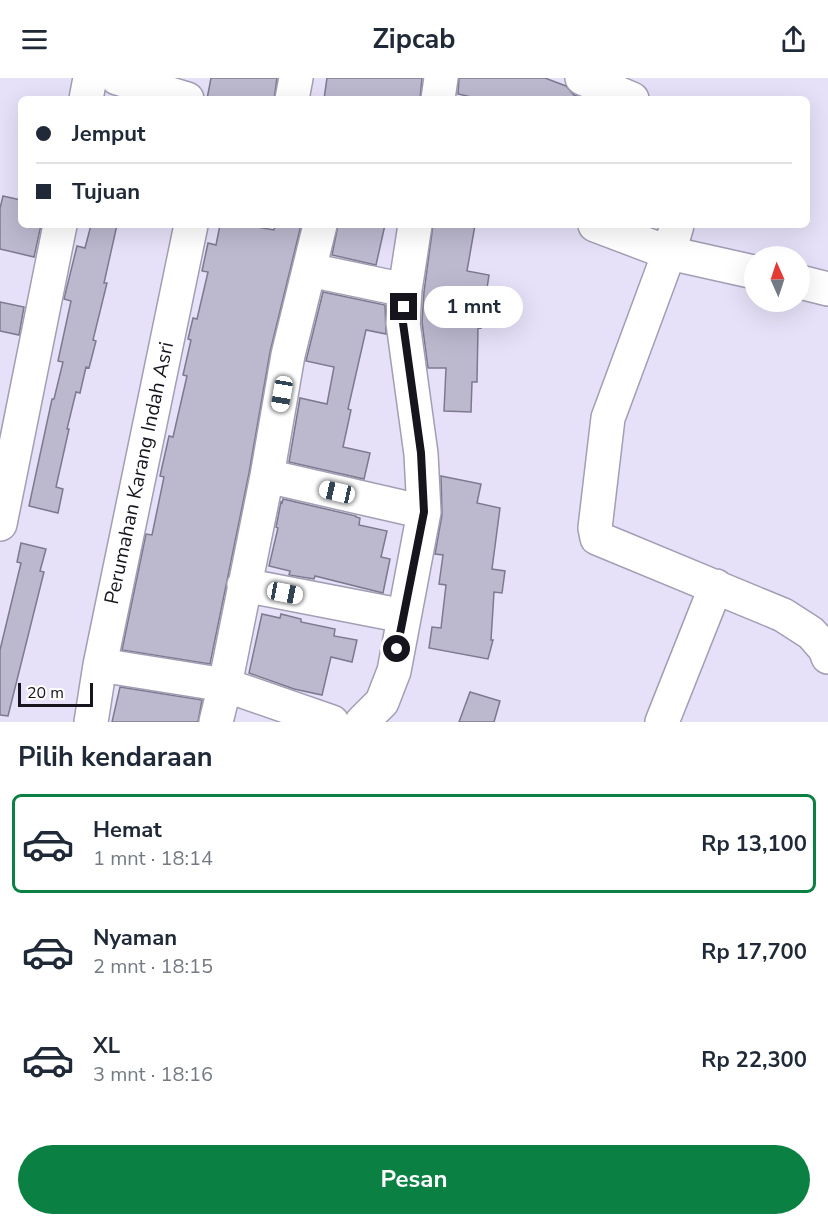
<!DOCTYPE html>
<html lang="id">
<head>
<meta charset="utf-8">
<style>
	:root { --surface:#fff; --page:#f6f6f7; --text:#1f2937; --muted:#747a83; --line:#e0e1e3; --accent:#0b8043 }
	body { margin:0; font-family:"Nunito Sans",sans-serif; background:var(--page); color:var(--text); height:100vh; display:flex; flex-direction:column; font-size:22px; white-space:nowrap }
	* { box-sizing:border-box; margin:0 }
	p { font-size:20px; color:var(--muted) }
	.icon { flex:none; width:33px; height:33px; fill:none; stroke:currentColor; stroke-width:2; stroke-linecap:round; stroke-linejoin:round }
	.map { position:relative; height:644px; overflow:hidden }
	.sheet { display:flex; flex-direction:column; background:var(--surface); flex:1 }
	.sheet>* { flex:none }
	.hud { position:absolute; left:18px; top:18px; width:792px; height:132px; border-radius:9px; box-shadow:0 6px 24px #0002; display:grid; align-content:center; height:132px; padding:0 18px; background:var(--surface) }
	.needle { width:39px; rotate:357deg }
	.tools { position:absolute; left:744px; top:168px; display:grid; gap:12px }
	.tools a { display:grid; place-items:center; width:66px; height:66px; border-radius:50%; background:var(--surface); box-shadow:0 6px 24px #0002; font-size:30px }
	.scale { position:absolute; left:18px; bottom:15px; width:75px; box-sizing:border-box; padding-left:6px; border:3px solid #16141c; border-top:0; font-size:16px; line-height:21px; white-space:nowrap; color:#16141c; -webkit-text-stroke:4px #fff; paint-order:stroke }
	.end { position:absolute; width:27px; height:27px; margin:-14px; border:8px solid #16141c; background:#fff; box-shadow:0 0 0 3px #fff }
	.from { border-radius:50% }
	.bubble { position:absolute; height:42px; border-radius:21px; background:var(--surface); box-shadow:0 6px 24px #0002; font-size:20px; font-weight:700; line-height:42px; text-align:center }
	.car { position:absolute; width:18px; height:36px; margin:-18px -9px; border-radius:8px; box-shadow:0 0 4px 2px #0007; background:linear-gradient(#fff 24%,#345 0 40%,#fff 0 76%,#345 0 86%,#fff 0) }
	.hud b { display:flex; align-items:center; gap:21px; height:57px; font-size:22px }
	.hud b+b { border-top:2px solid var(--line) }
	.hud i { width:15px; height:15px; background:var(--text) }
	ul { padding:0; list-style:none }
	li { display:flex; align-items:center; gap:18px; height:99px; margin:0 12px 9px; padding:0 6px; border:3px solid transparent; border-radius:9px }
	li div { flex:1 }
	li b { display:block; font-size:22px }
	li em { font-style:normal; font-weight:700 }
	li.active { border-color:var(--accent) }
	li>.icon { width:54px; height:54px; stroke-width:1.5 }
	h2 { padding:0 18px; font-size:27px; line-height:72px }
	.primary-button { display:flex; gap:12px; margin-top:auto; padding:12px 18px }
	.primary-button a { flex:1; height:69px; border-radius:36px; background:var(--accent); color:#fff; font-size:24px; font-weight:700; line-height:69px; text-align:center }
	header { display:flex; justify-content:space-between; align-items:center; height:78px; padding:0 18px; background:var(--surface); font-size:27px; font-weight:700 }
	.map>svg:first-child { display:block }
	.building { fill:#bcb8ce; stroke:#7d798e; stroke-width:1.5 }
	.lines { fill:none; stroke-linecap:round; stroke-linejoin:round }
	.minor-casing { stroke:#a29eb3; stroke-width:36 }
	.minor { stroke:#fff; stroke-width:33 }
	.route { stroke:#16141c; stroke-width:8 }
	.labels { text-anchor:middle; dominant-baseline:central; stroke-width:4.5; stroke-linejoin:round; paint-order:stroke }
	.street-label { font-size:20px; fill:#16141c; stroke:#fff }
</style>
</head>
<body>
<header><svg class="icon" aria-label="menu" viewBox="0 0 24 24"><path d="M4 6h16M4 12h16M4 18h16"/></svg>Zipcab<svg class="icon" aria-label="share" viewBox="0 0 24 24"><path d="M12 15V3M7 8l5-5 5 5M5 13v7h14v-7"/></svg></header>
<div class="map">
<svg width="828" height="644" viewBox="0 0 828 644">
	<rect width="100%" height="100%" fill="#e6e1f8"/>
	<path class="building" d="M211,0h66l-3,21h-67z
		M327,0h95l-2,21h-96z
		M459,0h86l21,8 8,9 10,4h-104l-22,-5z
		M3,118l18,4v25h20l-7,32 -34,-8v-41z
		M91,147h26l-13,58h3l-14,57 3,1 -7,27 -3,-1 -6,26 -4,-1 -9,37h2l-13,58 7,2 -5,24 -29,-7 23,-107h2l9,-37 -5,-1 13,-60 -7,-2 13,-53 8,2z
		M220,147h25l29,5 1,-5h26l-31,127 -21,121 -39,191 -88,-14 24,-116 6,1 12,-58 -4,-1 9,-40 4,1 14,-61 -4,-1 8,-35 -3,-1 5,-21 4,1 11,-47 -6,-1 6,-28 8,2z
		M338,147h47l-9,40 -44,-10z
		M433,147h42l-8,46 22,4 -8,53 -3,-1 -1,55h-5l-1,30 -27,-1 2,-43h-18l-6,-46 2,-30z
		M323,214l62,13 1,29 -20,-4 -18,79 3,1 -8,37 27,6 -6,26 -75,-17 11,-64 27,6 7,-37 -28,-6z
		M0,224l24,5 -5,28 -19,-4z
		M441,398l40,8 -4,19 23,5 -8,61 13,2 -3,22 -8,-1 -3,48h2l-5,19 -59,-11 3,-21 9,1 5,-43 -7,-1 4,-29 -8,-1 7,-39z
		M283,421l73,17v1l4,1 -1,7 28,6 -6,26 9,2 -7,34 -68,-17 -1,3 -25,-4 1,-4 -21,-5 9,-38 -2,-1 5,-25 1,1z
		M21,465l25,6 -6,22 4,1 -36,144 -8,-1v-65l21,-87 -4,-1z
		M262,536l18,4 1,-4 20,5v3l34,7 -1,7 23,4 -5,22 -21,-5 -9,38 -28,-6 -45,-16z
		M120,609l82,13 -4,22h-86z
		M470,614l30,9 -6,21h-35z"/>
	<g class="lines">
		<defs>
			<path id="minor" d="M117,0l70,21
				M582,0l50,21
				M86,21l4,-21
				M292,21l4,-21
				M438,21l3,-21
				M595,147l74,28 85,19
				M677,147l-8,28 -61,165 -13,110 2,10 186,77 28,18 14,16 3,8
				M310,192l95,20
				M800,204l28,7
				M267,398l157,36
				M0,446l60,-299
				M244,507l160,31
				M100,587l125,20 107,37
				M91,644l9,-57 91,-440
				M216,644l9,-37 42,-209 21,-121 32,-130
				M362,644l20,-20 12,-31 30,-159 -3,-58 -18,-131 2,-33 10,-65
				M662,644l54,-136"/>
		</defs>
		<use href="#minor" class="minor-casing"/>
		<use href="#minor" class="minor"/>
	</g>
	<g class="lines">
		<path class="route" d="M397,571l27,-137 -3,-59 -18,-130 1,-16"/>
	</g>
	<g class="labels">
		<g class="street-label">
			<text transform="translate(139 395) rotate(-78)">Perumahan Karang Indah Asri</text>
		</g>
	</g>
</svg>
<div class="tools">
<a><svg class="needle" viewBox="-14 -14 28 28"><path d="M0-13l5 13h-10z" fill="#e53935"/><path d="M0 13l5-13h-10z" fill="#747a83"/></svg></a>
</div>
<div class="scale">20 m</div>
<i class="end from" style="left:397px;top:571px"></i>
<i class="end" style="left:404px;top:229px"></i>
<div class="bubble" style="left:424px;top:208px;width:99px">1 mnt</div>
<i class="car" style="left:282px;top:316px;rotate:190deg"></i>
<i class="car" style="left:337px;top:414px;rotate:283deg"></i>
<i class="car" style="left:285px;top:515px;rotate:101deg"></i>
<div class="hud">
<b><i class="from"></i>Jemput</b>
<b><i></i>Tujuan</b>
</div>
</div>
<section class="sheet">
<h2>Pilih kendaraan</h2>
<ul>
<li class="active"><svg class="icon" aria-label="car" viewBox="0 0 24 24"><path d="M5 17H2v-5l4-1 3-4h7l3 4 3 1v5h-3M9 17h6M6 11h13"/><circle cx="7" cy="17" r="2"/><circle cx="17" cy="17" r="2"/></svg><div><b>Hemat</b><p>1 mnt · 18:14</p></div><em>Rp 13,100</em></li>
<li><svg class="icon" aria-label="car" viewBox="0 0 24 24"><path d="M5 17H2v-5l4-1 3-4h7l3 4 3 1v5h-3M9 17h6M6 11h13"/><circle cx="7" cy="17" r="2"/><circle cx="17" cy="17" r="2"/></svg><div><b>Nyaman</b><p>2 mnt · 18:15</p></div><em>Rp 17,700</em></li>
<li><svg class="icon" aria-label="car" viewBox="0 0 24 24"><path d="M5 17H2v-5l4-1 3-4h7l3 4 3 1v5h-3M9 17h6M6 11h13"/><circle cx="7" cy="17" r="2"/><circle cx="17" cy="17" r="2"/></svg><div><b>XL</b><p>3 mnt · 18:16</p></div><em>Rp 22,300</em></li>
</ul>
<div class="primary-button"><a>Pesan</a></div>
</section>
</body>
</html>
